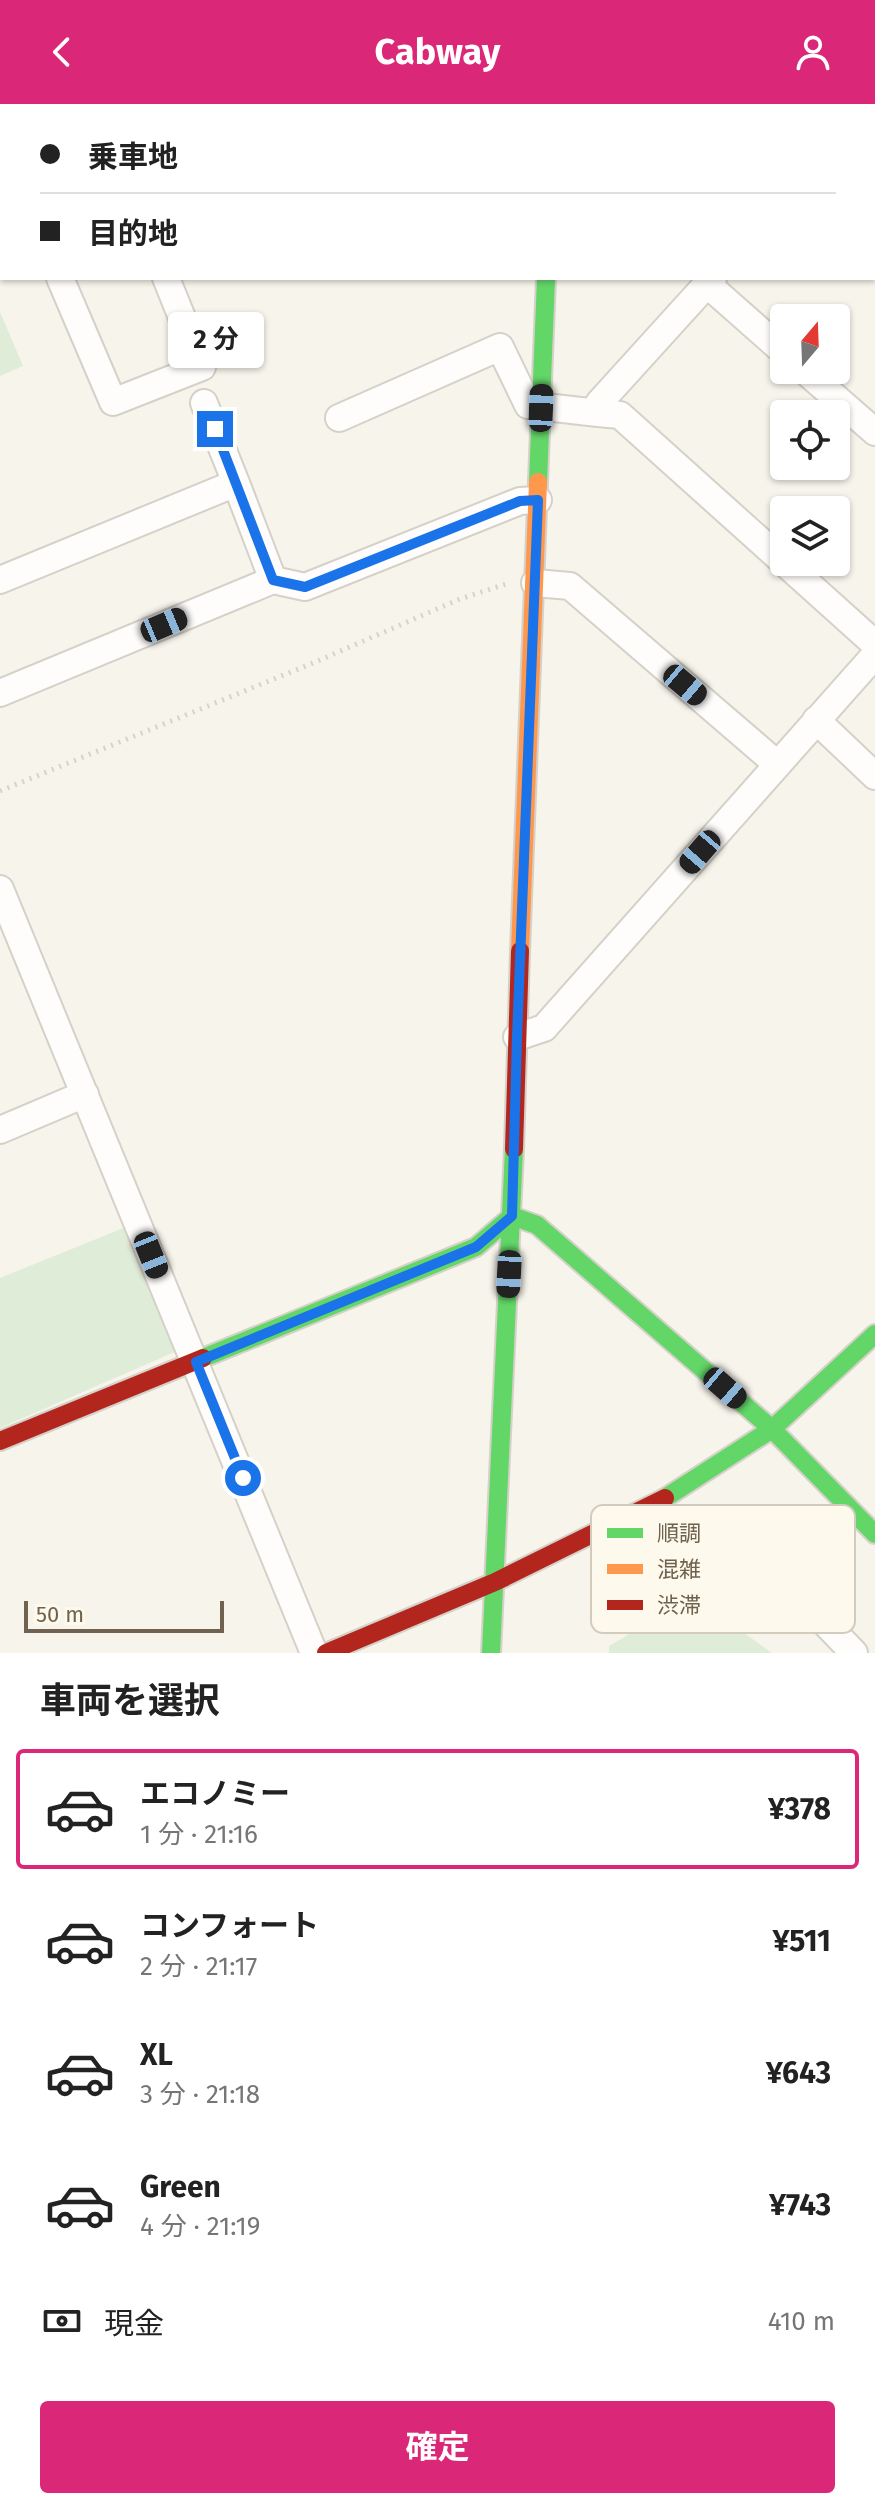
<!DOCTYPE html>
<html lang="ja">
<head>
<meta charset="utf-8">
<style>
	:root { --surface:#fff; --page:#f2f2f2; --text:#222; --muted:#767676; --line:#e0e0e0; --accent:#db2777 }
	body { margin:0; font-family:"Fira Sans","Noto Sans JP",sans-serif; background:var(--page); color:var(--text); height:100vh; display:flex; flex-direction:column; font-size:30px; white-space:nowrap }
	* { box-sizing:border-box; margin:0 }
	p { font-size:26px; color:var(--muted) }
	.icon { flex:none; width:44px; height:44px; fill:none; stroke:currentColor; stroke-width:2; stroke-linecap:round; stroke-linejoin:round }
	.map { position:relative; height:1549px; overflow:hidden }
	.panel { display:flex; flex-direction:column; background:var(--surface); flex:1 }
	.panel>* { flex:none }
	.hud { position:absolute; left:0px; top:0px; width:876px; height:176px; box-shadow:0 2px 6px #0004; display:grid; align-content:center; height:176px; padding:0 40px; background:var(--surface) }
	.needle { width:52px; rotate:19deg }
	.tools { position:absolute; left:770px; top:200px; display:grid; gap:16px }
	.tools a { display:grid; place-items:center; width:80px; height:80px; border-radius:8px; background:var(--surface); box-shadow:0 2px 6px #0004; font-size:40px }
	.scale { position:absolute; left:24px; bottom:20px; width:200px; box-sizing:border-box; padding-left:8px; border:4px solid #70624e; border-top:0; font-size:22px; line-height:28px; white-space:nowrap; color:#70624e; -webkit-text-stroke:6px #fdfaed; paint-order:stroke }
	.end { position:absolute; width:36px; height:36px; margin:-18px; border:10px solid #1a73e8; background:#fff; box-shadow:0 0 0 4px #fff }
	.from { border-radius:50% }
	.bubble { position:absolute; height:56px; border-radius:8px; background:var(--surface); box-shadow:0 2px 6px #0004; font-size:26px; font-weight:700; line-height:56px; text-align:center }
	.car { position:absolute; width:24px; height:48px; margin:-24px -12px; border-radius:10px; box-shadow:0 0 6px 2px #0007; background:linear-gradient(#222 24%,#8ab4d8 0 40%,#222 0 76%,#8ab4d8 0 86%,#222 0) }
	.hud b { display:flex; align-items:center; gap:28px; height:76px; font-size:30px }
	.hud b+b { border-top:2px solid var(--line) }
	.hud i { width:20px; height:20px; background:var(--text) }
	ul { padding:0; list-style:none }
	li { display:flex; align-items:center; gap:24px; height:120px; margin:0 16px 12px; padding:0 24px; border:4px solid transparent; border-radius:8px }
	li div { flex:1 }
	li b { display:block; font-size:30px }
	li em { font-style:normal; font-weight:700 }
	li.selected { border-color:var(--accent) }
	li>.icon { width:72px; height:72px; stroke-width:1.5 }
	h2 { padding:0 40px; font-size:36px; line-height:96px }
	.pay { display:flex; align-items:center; gap:20px; height:88px; padding:0 40px; font-size:30px }
	.pay p { margin-inline-start:auto }
	.primary-button { display:flex; gap:16px; margin-top:auto; padding:16px 40px }
	.primary-button a { flex:1; height:92px; border-radius:8px; background:var(--accent); color:#fff; font-size:32px; font-weight:700; line-height:92px; text-align:center }
	header { display:flex; justify-content:space-between; align-items:center; height:104px; padding:0 40px; background:var(--accent); color:#fff; font-size:36px; font-weight:700 }
	.map>svg:first-child { display:block }
	.green { fill:#dfecd7 }
	.lines { fill:none; stroke-linecap:round; stroke-linejoin:round }
	.street-casing { stroke:#d5d1c9; stroke-width:30 }
	.fast-casing { stroke:#d5d1c9; stroke-width:22 }
	.slow-casing { stroke:#d5d1c9; stroke-width:22 }
	.jam-casing { stroke:#d5d1c9; stroke-width:22 }
	.path { stroke:#d7d2cb; stroke-width:5; stroke-dasharray:2 6; stroke-linecap:butt }
	.street { stroke:#fefdfc; stroke-width:26 }
	.fast { stroke:#63d668; stroke-width:18 }
	.slow { stroke:#ff974d; stroke-width:18 }
	.jam { stroke:#b3261e; stroke-width:18 }
	.route { stroke:#1a73e8; stroke-width:10 }
	.key { fill:#fdfaed; stroke:#d3ccbd; stroke-width:2 }
	.key-label { font-size:22px; fill:#70624e }
</style>
</head>
<body>
<header><svg class="icon" aria-label="back" viewBox="0 0 24 24"><path d="M15 5l-7 7 7 7"/></svg>Cabway<svg class="icon" aria-label="person" viewBox="0 0 24 24"><circle cx="12" cy="8" r="4"/><path d="M4 21q1-7 8-7t8 7"/></svg></header>
<div class="map">
<svg width="875" height="1549" viewBox="0 0 875 1549">
	<rect width="100%" height="100%" fill="#f6f4eb"/>
	<path class="green" d="M0,208l23,54 -23,10z
		M126,1123l51,124 -177,77v-150z
		M693,1493l79,56h-163v-7z"/>
	<g class="lines">
		<defs>
			<path id="street" d="M267,2l5,-2
				M0,115h2
				M874,121l1,-2
				M874,140l1,1
				M60,174l53,124 89,-35 -36,-89
				M713,174l-6,6 77,68
				M707,180l-108,119 -1,10 22,2 255,229
				M804,266l71,62
				M204,299l32,80
				M339,314l161,-71 28,58 70,8
				M0,476l236,-97 37,97
				M535,479l35,3 207,178
				M0,589l273,-113 32,7 215,-86 18,-1
				M816,616l59,56
				M0,785l314,764
				M517,933l27,-9 331,-373
				M0,1026l85,-36
				M785,1477l69,72"/>
			<path id="fast" d="M552,0v2
				M829,0l3,2
				M874,32l1,1
				M538,378l8,-204
				M203,1254l273,-111 36,-31 25,9 235,204 103,105
				M665,1394l107,-69 103,-95
				M491,1549l23,-504"/>
			<path id="slow" d="M520,847l18,-469"/>
			<path id="jam" d="M514,1045l6,-198
				M0,1337l203,-83
				M326,1549l169,-71 170,-84"/>
		</defs>
		<use href="#street" class="street-casing"/>
		<use href="#fast" class="fast-casing"/>
		<use href="#slow" class="slow-casing"/>
		<use href="#jam" class="jam-casing"/>
		<path class="path" d="M0,687l313,-128 147,-64 46,-15"/>
		<use href="#street" class="street"/>
		<use href="#fast" class="fast"/>
		<use href="#slow" class="slow"/>
		<use href="#jam" class="jam"/>
	</g>
	<g class="lines">
		<path class="route" d="M215,325l58,151 32,7 215,-86 18,-1 -21,537 -5,179 -36,31 -280,115 47,116"/>
	</g>
	<rect x="591" y="1401" width="264" height="128" rx="12" class="key"/>
	<rect x="607" y="1424" width="36" height="10" fill="#63d668"/>
	<rect x="607" y="1460" width="36" height="10" fill="#ff974d"/>
	<rect x="607" y="1496" width="36" height="10" fill="#b3261e"/>
	<g class="key-label">
		<text x="657" y="1437">順調</text>
		<text x="657" y="1473">混雑</text>
		<text x="657" y="1509">渋滞</text>
	</g>
</svg>
<div class="tools">
<a><svg class="needle" viewBox="-14 -14 28 28"><path d="M0-13l5 13h-10z" fill="#e53935"/><path d="M0 13l5-13h-10z" fill="#767676"/></svg></a>
<a><svg class="icon" aria-label="locate" viewBox="0 0 24 24"><circle cx="12" cy="12" r="6"/><path d="M12 2v4M12 18v4M2 12h4M18 12h4"/></svg></a>
<a><svg class="icon" aria-label="layers" viewBox="0 0 24 24"><path d="M12 4l9 5-9 5-9-5zM3 14l9 5 9-5"/></svg></a>
</div>
<div class="scale">50 m</div>
<i class="end from" style="left:243px;top:1374px"></i>
<i class="end" style="left:215px;top:325px"></i>
<div class="bubble" style="left:168px;top:208px;width:96px">2 分</div>
<i class="car" style="left:541px;top:304px;rotate:2deg"></i>
<i class="car" style="left:164px;top:521px;rotate:67deg"></i>
<i class="car" style="left:685px;top:581px;rotate:130deg"></i>
<i class="car" style="left:700px;top:748px;rotate:221deg"></i>
<i class="car" style="left:151px;top:1151px;rotate:158deg"></i>
<i class="car" style="left:509px;top:1170px;rotate:183deg"></i>
<i class="car" style="left:725px;top:1284px;rotate:131deg"></i>
<div class="hud">
<b><i class="from"></i>乗車地</b>
<b><i></i>目的地</b>
</div>
</div>
<section class="panel">
<h2>車両を選択</h2>
<ul>
<li class="selected"><svg class="icon" aria-label="car" viewBox="0 0 24 24"><path d="M5 17H2v-5l4-1 3-4h7l3 4 3 1v5h-3M9 17h6M6 11h13"/><circle cx="7" cy="17" r="2"/><circle cx="17" cy="17" r="2"/></svg><div><b>エコノミー</b><p>1 分 · 21:16</p></div><em>¥378</em></li>
<li><svg class="icon" aria-label="car" viewBox="0 0 24 24"><path d="M5 17H2v-5l4-1 3-4h7l3 4 3 1v5h-3M9 17h6M6 11h13"/><circle cx="7" cy="17" r="2"/><circle cx="17" cy="17" r="2"/></svg><div><b>コンフォート</b><p>2 分 · 21:17</p></div><em>¥511</em></li>
<li><svg class="icon" aria-label="car" viewBox="0 0 24 24"><path d="M5 17H2v-5l4-1 3-4h7l3 4 3 1v5h-3M9 17h6M6 11h13"/><circle cx="7" cy="17" r="2"/><circle cx="17" cy="17" r="2"/></svg><div><b>XL</b><p>3 分 · 21:18</p></div><em>¥643</em></li>
<li><svg class="icon" aria-label="car" viewBox="0 0 24 24"><path d="M5 17H2v-5l4-1 3-4h7l3 4 3 1v5h-3M9 17h6M6 11h13"/><circle cx="7" cy="17" r="2"/><circle cx="17" cy="17" r="2"/></svg><div><b>Green</b><p>4 分 · 21:19</p></div><em>¥743</em></li>
</ul>
<div class="pay"><svg class="icon" aria-label="cash" viewBox="0 0 24 24"><path d="M3 7h18v10H3z"/><circle cx="12" cy="12" r="2"/></svg>現金<p>410 m</p></div>
<div class="primary-button"><a>確定</a></div>
</section>
</body>
</html>
